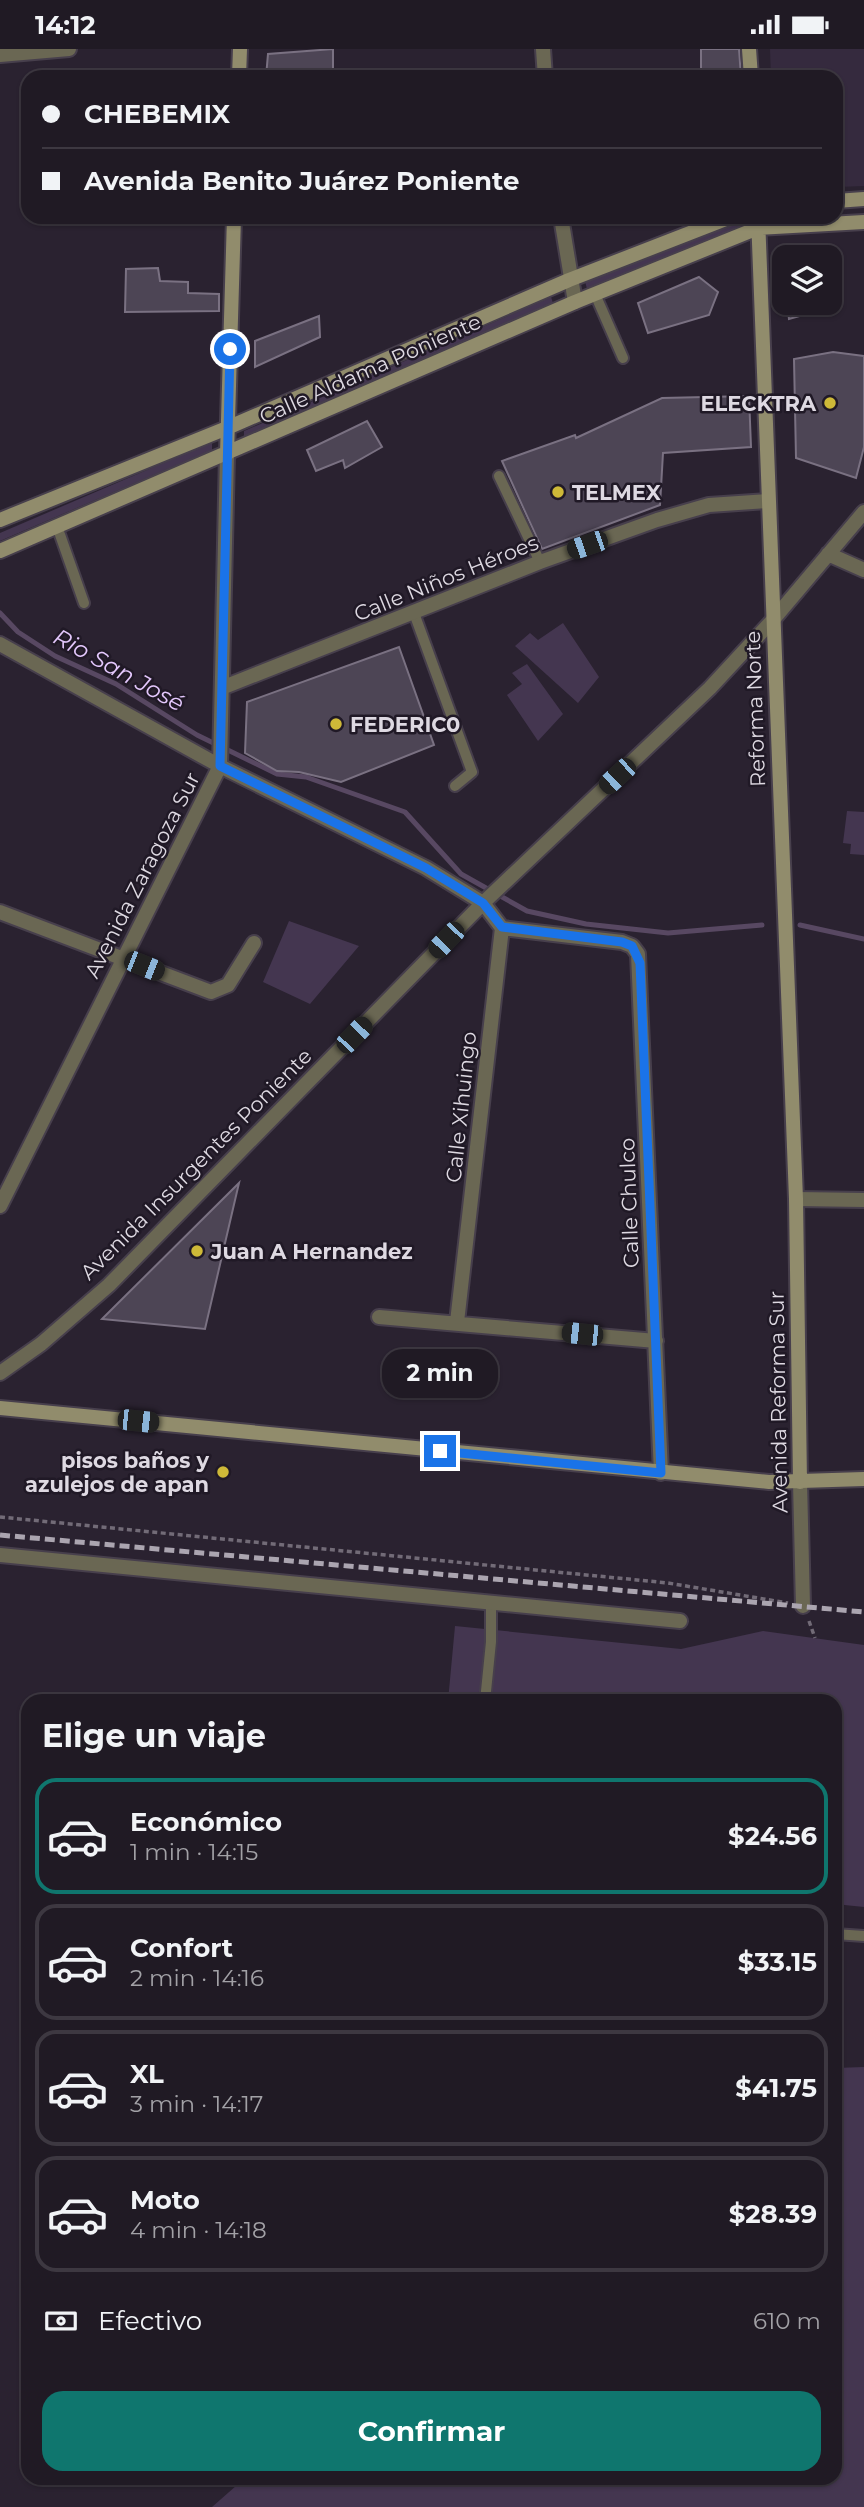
<!DOCTYPE html>
<html lang="es">
<head>
<meta charset="utf-8">
<style>
	:root { --surface:#201a24; --page:#2d2731; --text:#f1f3f6; --muted:#a2a1a6; --line:#3d3841; --accent:#0f766e }
	body { margin:0; font-family:Montserrat,sans-serif; background:var(--page); color:var(--text); height:100vh; display:flex; flex-direction:column; font-size:26px; white-space:nowrap }
	* { box-sizing:border-box; margin:0 }
	p { font-size:23px; color:var(--muted) }
	.icon { flex:none; width:38px; height:38px; fill:none; stroke:currentColor; stroke-width:2; stroke-linecap:round; stroke-linejoin:round }
	.map { position:relative; flex:1; overflow:hidden }
	.panel { position:absolute; left:21px; top:1645px; width:821px; height:791px; display:flex; flex-direction:column; background:var(--surface); border-radius:21px; box-shadow:0 2px 5px #0004,0 0 0 2px var(--line) }
	.panel>* { flex:none }
	.banner { position:absolute; left:21px; top:21px; width:822px; height:154px; border-radius:21px; box-shadow:0 2px 5px #0004,0 0 0 2px var(--line); display:grid; align-content:center; height:154px; padding:0 21px; background:var(--surface) }
	.tools { position:absolute; left:772px; top:196px; display:grid; gap:14px }
	.tools a { display:grid; place-items:center; width:70px; height:70px; border-radius:14px; background:var(--surface); box-shadow:0 2px 5px #0004,0 0 0 2px var(--line); font-size:35px }
	.end { position:absolute; width:32px; height:32px; margin:-16px; border:9px solid #1a73e8; background:#fff; box-shadow:0 0 0 4px #fff }
	.from { border-radius:50% }
	.bubble { position:absolute; height:49px; border-radius:21px; background:var(--surface); box-shadow:0 2px 5px #0004,0 0 0 2px var(--line); font-size:23px; font-weight:700; line-height:49px; text-align:center }
	.car { position:absolute; width:21px; height:42px; margin:-21px -10px; border-radius:9px; box-shadow:0 0 5px 2px #0007; background:linear-gradient(#222 24%,#8ab4d8 0 40%,#222 0 76%,#8ab4d8 0 86%,#222 0) }
	.banner b { display:flex; align-items:center; gap:24px; height:66px; font-size:26px }
	.banner b+b { border-top:2px solid var(--line) }
	.banner i { width:18px; height:18px; background:var(--text) }
	ul { padding:0; list-style:none }
	li { display:flex; align-items:center; gap:21px; height:116px; margin:0 14px 10px; padding:0 7px; border:4px solid var(--line); border-radius:21px }
	li div { flex:1 }
	li b { display:block; font-size:26px }
	li em { font-style:normal; font-weight:700 }
	li.active { border-color:var(--accent) }
	li>.icon { width:63px; height:63px; stroke-width:1.5 }
	h2 { padding:0 21px; font-size:32px; line-height:84px }
	.pay { display:flex; align-items:center; gap:18px; height:77px; padding:0 21px; font-size:26px }
	.pay p { margin-inline-start:auto }
	.action { display:flex; gap:14px; margin-top:auto; padding:14px 21px }
	.action a { flex:1; height:80px; border-radius:21px; background:var(--accent); color:#fff; font-size:28px; font-weight:700; line-height:80px; text-align:center }
	.status { display:flex; justify-content:space-between; align-items:center; height:49px; padding:0 35px; background:var(--surface); direction:ltr }
	.status svg { height:19px; fill:currentColor }
	.map>svg:first-child { display:block }
	.built { fill:#352a3e }
	.green { fill:#443650 }
	.lines { fill:none; stroke-linecap:round; stroke-linejoin:round }
	.stream { stroke:#584862; stroke-width:5 }
	.building { fill:#4d4555; stroke:#7a7182; stroke-width:2 }
	.lane-casing { stroke:#473f4c; stroke-width:14 }
	.street-casing { stroke:#473f4c; stroke-width:18 }
	.secondary-casing { stroke:#473f4c; stroke-width:18 }
	.path { stroke:#726b77; stroke-width:3.5; stroke-dasharray:5 3.5; stroke-linecap:butt }
	.lane { stroke:#6a6753; stroke-width:10 }
	.street { stroke:#6a6753; stroke-width:14 }
	.secondary { stroke:#918c6c; stroke-width:14 }
	.rail { stroke:#aba5b0; stroke-width:5; stroke-dasharray:10 5; stroke-linecap:butt }
	.route { stroke:#1a73e8; stroke-width:9 }
	.poi-dot { fill:#ceb938; stroke:#201926; stroke-width:2.5 }
	.labels { text-anchor:middle; dominant-baseline:central; stroke-width:5; stroke-linejoin:round; paint-order:stroke }
	.street-label { font-size:21px; fill:#ded9e2; stroke:#201926 }
	.poi-label { font-size:21px; font-weight:bold; fill:#ded9e2; stroke:#201926; text-anchor:start }
	.water-label { font-size:23px; font-style:italic; fill:#e4c8fd; stroke:#201926 }
</style>
</head>
<body>
<div class="status"><b>14:12</b><svg viewBox="0 0 49 12"><path d="M0 12V9h3v3zM5 12V6h3v6zM10 12V3h3v9zM15 12V0h3v12zM26 1h20v11H26zM47 4h2v5h-2z"/></svg></div>
<div class="map">
<svg width="864" height="2458" viewBox="0 0 864 2458">
	<rect width="100%" height="100%" fill="#2a2230"/>
	<path class="built" d="M770,0h94v137l-27,1 -1,-110h-65z"/>
	<path class="green" d="M743,172v6l-156,62 -2,-8z
		M551,248l2,6 -309,135v-7z
		M212,393v8l-212,91v-8z
		M563,574l36,54 -21,26 -63,-57 15,-13 8,7z
		M527,615l36,50 -25,27 -31,-46 15,-11 -10,-11z
		M847,762l17,1v43l-14,-1 1,-10 -8,-1z
		M289,872l70,25 -49,58 -47,-22z
		M455,1577l226,23 82,-18 101,14v262l-29,-3v-203h-387z
		M864,2018v440h-652l33,-29h590v-410z"/>
	<g class="lines">
		<path class="stream" d="M0,564l18,19 37,24 61,28 81,51 80,39 29,3 99,35 56,62 66,37 59,13 82,9 94,-8
			M800,876l64,14"/>
	</g>
	<path class="building" d="M333,0v26l-67,2 2,-23z
		M701,0h38l2,28h-40z
		M158,219l2,13 28,1v11l31,1v17l-94,1 1,-43z
		M699,228l19,15 -9,23 -61,18 -10,-30z
		M787,254h45v4l-43,12z
		M319,267l1,21 -65,30v-26z
		M833,303l31,4v91l-8,31 -60,-20 -2,-99z
		M749,347l2,51 -88,6 -3,52 -118,44 -40,-88 73,-26 1,3 86,-40z
		M367,372l15,26 -37,21 -2,-8 -27,11 -9,-21z
		M399,598l35,98 -93,37 -42,-10 -22,-1 -32,-18 2,-51z
		M239,1134l-34,146 -103,-10z"/>
	<g class="lines">
		<defs>
			<path id="lane" d="M595,245l28,64
				M499,427l41,86
				M58,480l26,74
				M414,564l58,159 -17,14
				M485,1652l6,-59v-38
				M835,1885l29,2"/>
			<path id="street" d="M543,0l2,28
				M0,6l69,-6
				M561,168l14,85
				M828,505l36,16
				M0,595l220,122 206,102 57,35 19,25 -45,394
				M224,638l316,-125 117,-42 52,-15 58,-4
				M0,863l211,80 17,-7 26,-42
				M502,879l120,14 10,4 6,8 23,519
				M796,1150l68,1
				M0,1157l220,-440 7,-312
				M379,1268l277,24
				M0,1324l41,-29 68,-59 374,-382 227,-215 62,-67 92,-109
				M800,1433l3,124
				M0,1506l680,66"/>
			<path id="secondary" d="M749,0l2,28
				M239,28l1,-28
				M836,152l28,-2
				M758,168l38,982 4,283
				M227,405l7,-237
				M0,471l227,-92 342,-148 162,-63
				M0,502l575,-249 183,-74 106,-6
				M0,1359l769,74 95,-3"/>
		</defs>
		<use href="#lane" class="lane-casing"/>
		<use href="#street" class="street-casing"/>
		<use href="#secondary" class="secondary-casing"/>
		<path class="path" d="M0,1468l668,66 120,20
			M809,1572l6,17"/>
		<use href="#lane" class="lane"/>
		<use href="#street" class="street"/>
		<use href="#secondary" class="secondary"/>
		<path class="rail" d="M0,1486l864,77"/>
	</g>
	<g class="lines">
		<path class="route" d="M230,300l-10,417 206,102 57,35 19,24 120,15 10,4 8,17 21,510 -221,-22"/>
	</g>
	<g class="poi-dot">
		<circle cx="830" cy="354" r="7"/>
		<circle cx="558" cy="443" r="7"/>
		<circle cx="336" cy="675" r="7"/>
		<circle cx="197" cy="1202" r="7"/>
		<circle cx="223" cy="1423" r="7"/>
	</g>
	<g class="labels">
		<g class="street-label">
			<text transform="translate(370 320) rotate(-24)">Calle Aldama Poniente</text>
			<text transform="translate(446 529) rotate(-22)">Calle Niños Héroes</text>
			<text transform="translate(755 660) rotate(-92)">Reforma Norte</text>
			<text transform="translate(142 826) rotate(-63)">Avenida Zaragoza Sur</text>
			<text transform="translate(461 1058) rotate(-84)">Calle Xihuingo</text>
			<text transform="translate(196 1115) rotate(-45)">Avenida Insurgentes Poniente</text>
			<text transform="translate(629 1154) rotate(-92)">Calle Chulco</text>
			<text transform="translate(778 1353) rotate(-91)">Avenida Reforma Sur</text>
		</g>
		<g class="poi-label">
			<text x="816" y="354" text-anchor="end">ELECKTRA</text>
			<text x="572" y="443">TELMEX</text>
			<text x="350" y="675">FEDERIC0</text>
			<text x="211" y="1202">Juan A Hernandez</text>
			<text x="209" y="1411" text-anchor="end">pisos baños y<tspan x="209" dy="24">azulejos de apan</tspan></text>
		</g>
		<g class="water-label">
			<text transform="translate(119 621) rotate(29)">Rio San José</text>
		</g>
	</g>
</svg>
<div class="tools">
<a><svg class="icon" aria-label="layers" viewBox="0 0 24 24"><path d="M12 4l9 5-9 5-9-5zM3 14l9 5 9-5"/></svg></a>
</div>
<i class="end from" style="left:230px;top:300px"></i>
<i class="end" style="left:440px;top:1402px"></i>
<div class="bubble" style="left:382px;top:1300px;width:116px">2 min</div>
<i class="car" style="left:587px;top:496px;rotate:251deg"></i>
<i class="car" style="left:617px;top:727px;rotate:227deg"></i>
<i class="car" style="left:446px;top:891px;rotate:224deg"></i>
<i class="car" style="left:144px;top:917px;rotate:112deg"></i>
<i class="car" style="left:354px;top:986px;rotate:44deg"></i>
<i class="car" style="left:582px;top:1285px;rotate:276deg"></i>
<i class="car" style="left:138px;top:1372px;rotate:96deg"></i>
<div class="banner">
<b><i class="from"></i>CHEBEMIX</b>
<b><i></i>Avenida Benito Juárez Poniente</b>
</div>
<section class="panel">
<h2>Elige un viaje</h2>
<ul>
<li class="active"><svg class="icon" aria-label="car" viewBox="0 0 24 24"><path d="M5 17H2v-5l4-1 3-4h7l3 4 3 1v5h-3M9 17h6M6 11h13"/><circle cx="7" cy="17" r="2"/><circle cx="17" cy="17" r="2"/></svg><div><b>Económico</b><p>1 min · 14:15</p></div><em>$24.56</em></li>
<li><svg class="icon" aria-label="car" viewBox="0 0 24 24"><path d="M5 17H2v-5l4-1 3-4h7l3 4 3 1v5h-3M9 17h6M6 11h13"/><circle cx="7" cy="17" r="2"/><circle cx="17" cy="17" r="2"/></svg><div><b>Confort</b><p>2 min · 14:16</p></div><em>$33.15</em></li>
<li><svg class="icon" aria-label="car" viewBox="0 0 24 24"><path d="M5 17H2v-5l4-1 3-4h7l3 4 3 1v5h-3M9 17h6M6 11h13"/><circle cx="7" cy="17" r="2"/><circle cx="17" cy="17" r="2"/></svg><div><b>XL</b><p>3 min · 14:17</p></div><em>$41.75</em></li>
<li><svg class="icon" aria-label="car" viewBox="0 0 24 24"><path d="M5 17H2v-5l4-1 3-4h7l3 4 3 1v5h-3M9 17h6M6 11h13"/><circle cx="7" cy="17" r="2"/><circle cx="17" cy="17" r="2"/></svg><div><b>Moto</b><p>4 min · 14:18</p></div><em>$28.39</em></li>
</ul>
<div class="pay"><svg class="icon" aria-label="cash" viewBox="0 0 24 24"><path d="M3 7h18v10H3z"/><circle cx="12" cy="12" r="2"/></svg>Efectivo<p>610 m</p></div>
<div class="action"><a>Confirmar</a></div>
</section>
</div>
</body>
</html>
